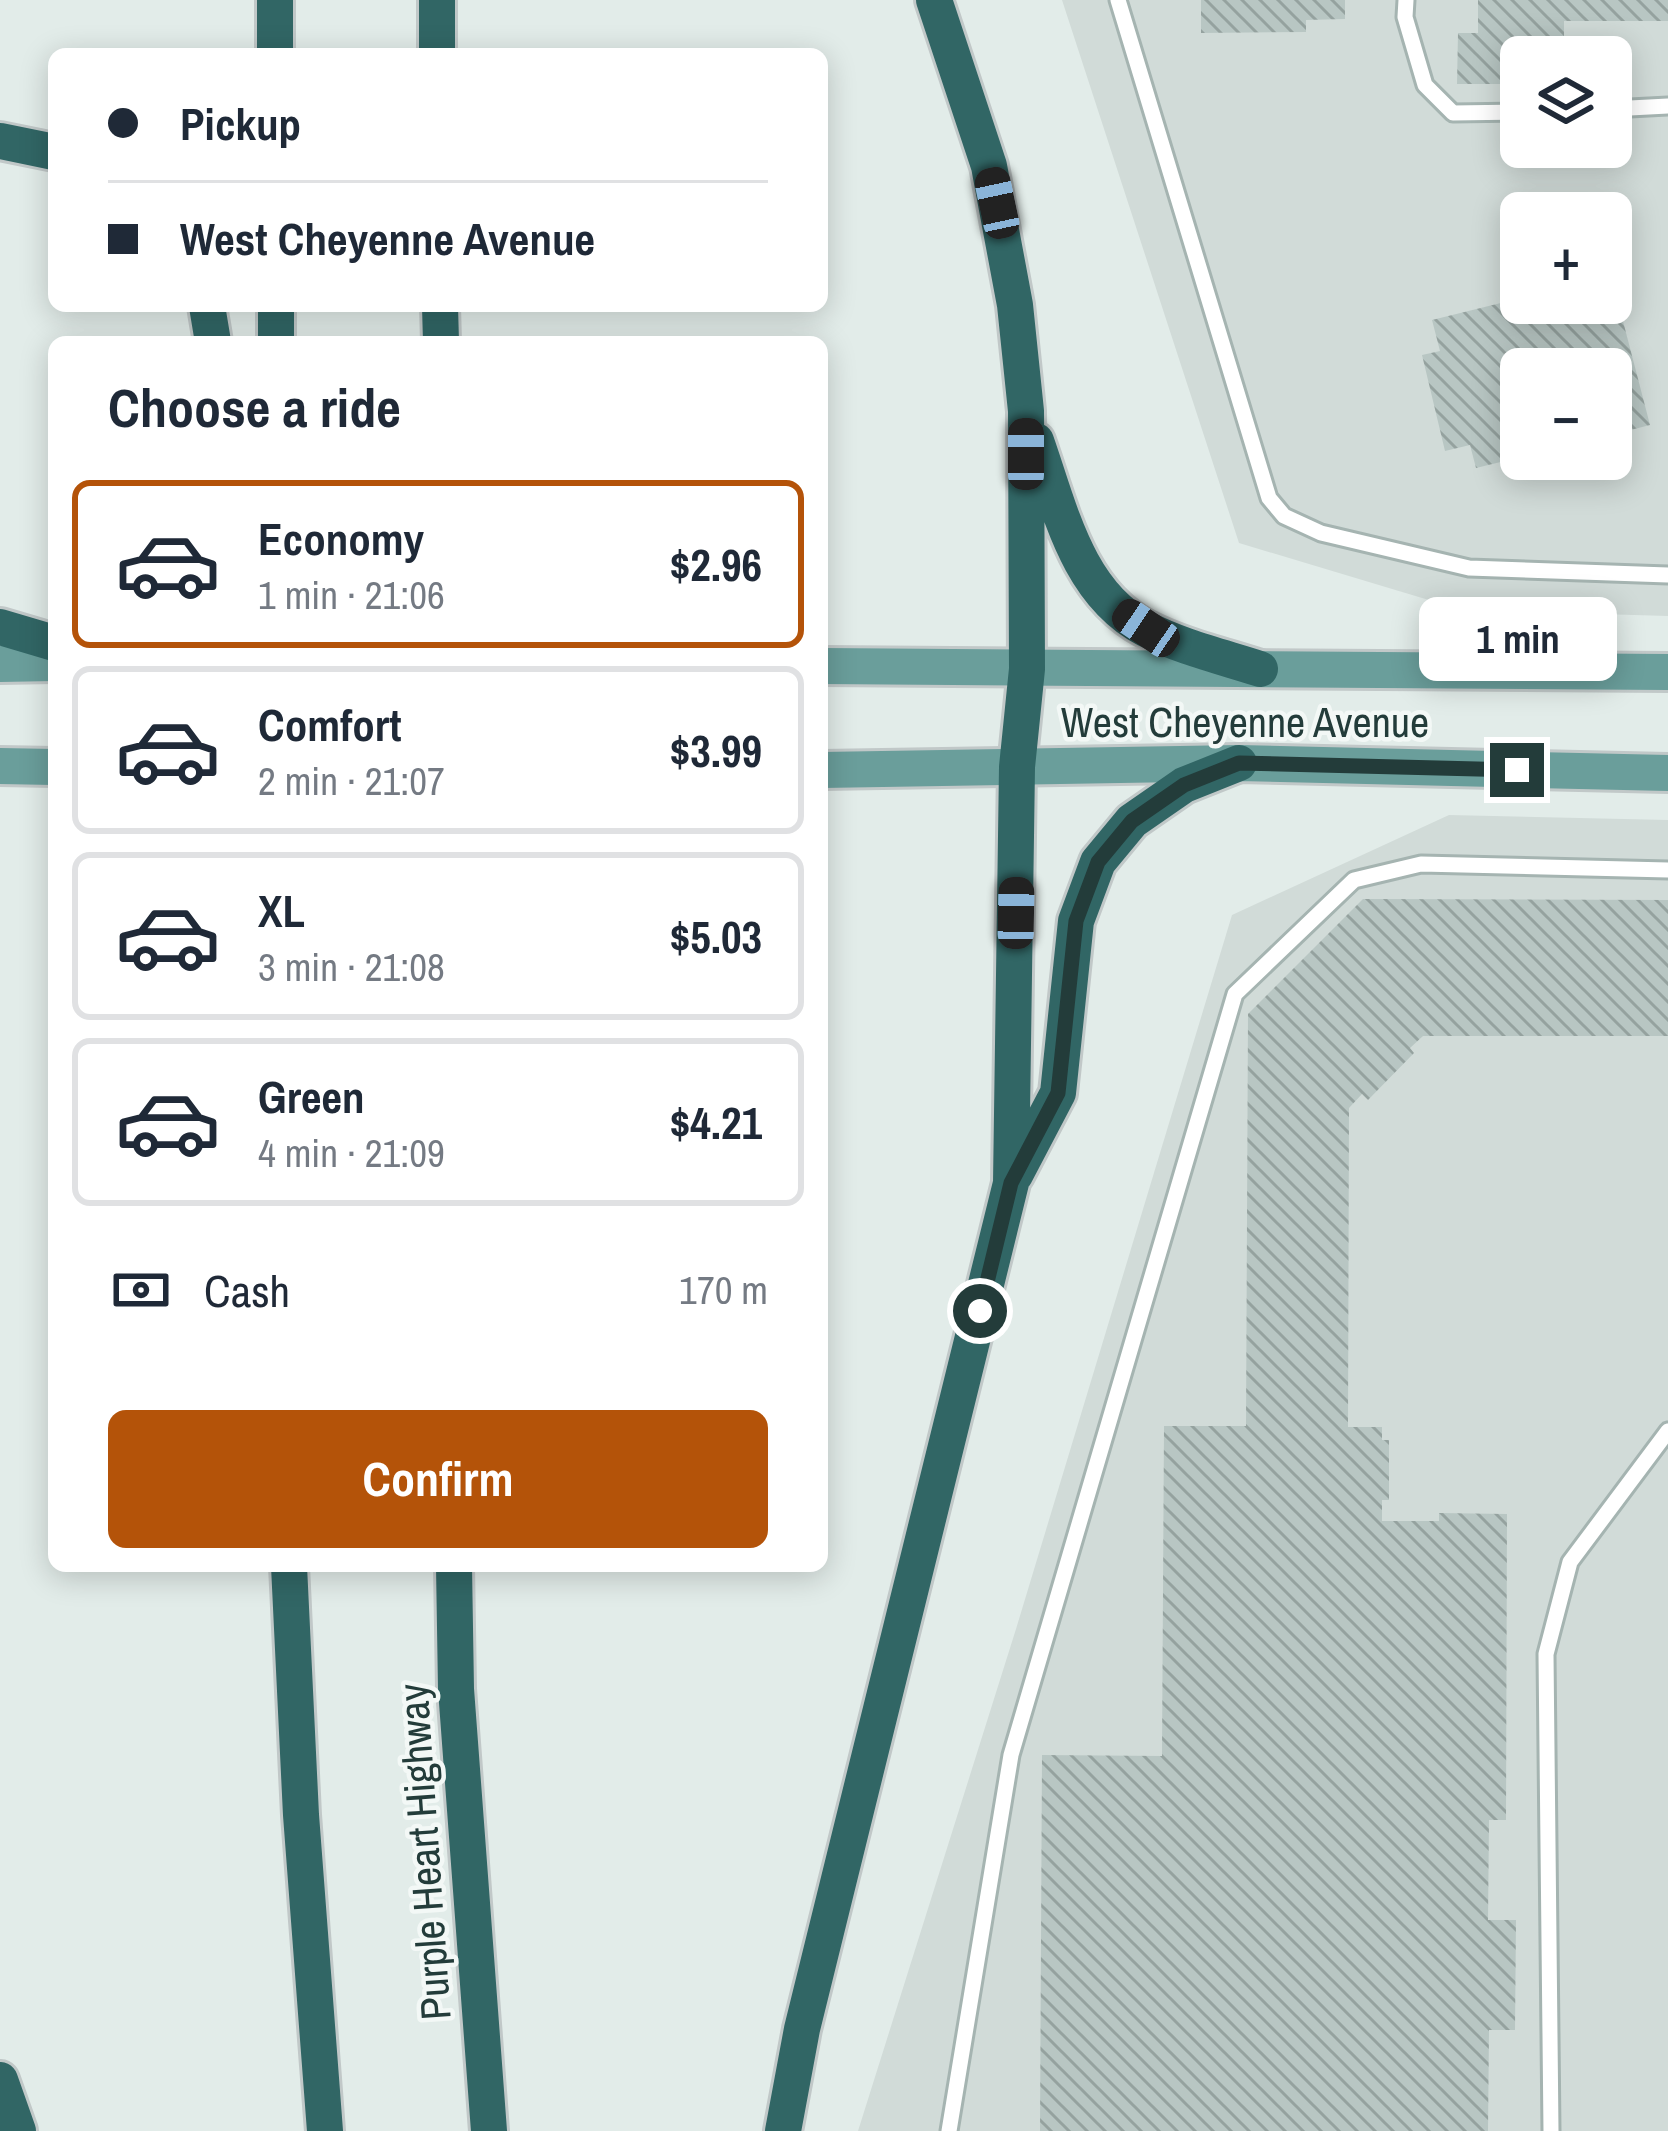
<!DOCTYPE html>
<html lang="en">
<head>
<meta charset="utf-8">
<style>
	:root { --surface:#fff; --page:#f2f2f3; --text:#1f2937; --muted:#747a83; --line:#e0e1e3; --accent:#b45309 }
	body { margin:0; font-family:"Archivo Narrow",sans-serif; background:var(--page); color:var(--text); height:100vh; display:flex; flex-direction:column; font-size:45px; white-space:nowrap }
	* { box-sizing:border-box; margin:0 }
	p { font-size:39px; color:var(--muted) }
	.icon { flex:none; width:66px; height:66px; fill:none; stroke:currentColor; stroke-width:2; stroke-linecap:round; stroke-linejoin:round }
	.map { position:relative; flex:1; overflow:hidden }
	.drawer { position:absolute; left:48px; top:336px; width:780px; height:1236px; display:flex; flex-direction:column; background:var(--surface); border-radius:18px; box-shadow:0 6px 30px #0003 }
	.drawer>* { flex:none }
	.top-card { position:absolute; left:48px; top:48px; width:780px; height:264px; border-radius:18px; box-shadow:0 6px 30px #0003; display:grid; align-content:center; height:264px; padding:0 60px; background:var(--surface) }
	.buttons { position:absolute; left:1500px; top:36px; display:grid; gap:24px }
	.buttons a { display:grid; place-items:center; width:132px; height:132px; border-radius:18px; background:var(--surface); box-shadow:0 6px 30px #0003; font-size:60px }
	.end { position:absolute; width:54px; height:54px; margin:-27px; border:15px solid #233c3a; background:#fff; box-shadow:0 0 0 6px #fff }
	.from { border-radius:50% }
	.bubble { position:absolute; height:84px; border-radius:18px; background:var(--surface); box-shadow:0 6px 30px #0003; font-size:39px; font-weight:700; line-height:84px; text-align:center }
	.car { position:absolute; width:36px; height:72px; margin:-36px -18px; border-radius:15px; box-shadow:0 0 9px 3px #0007; background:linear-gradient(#222 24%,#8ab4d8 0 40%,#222 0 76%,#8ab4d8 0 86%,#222 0) }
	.top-card b { display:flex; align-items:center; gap:42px; height:114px; font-size:45px }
	.top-card b+b { border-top:3px solid var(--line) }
	.top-card i { width:30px; height:30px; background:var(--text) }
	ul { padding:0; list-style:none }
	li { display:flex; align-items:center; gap:36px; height:168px; margin:0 24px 18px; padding:0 36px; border:6px solid var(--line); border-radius:18px }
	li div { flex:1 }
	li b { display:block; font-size:45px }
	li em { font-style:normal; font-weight:700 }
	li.active { border-color:var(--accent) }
	li>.icon { width:108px; height:108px; stroke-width:1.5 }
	h2 { padding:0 60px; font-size:54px; line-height:144px }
	.pay { display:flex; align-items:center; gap:30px; height:132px; padding:0 60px; font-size:45px }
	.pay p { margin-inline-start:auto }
	.cta { display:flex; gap:24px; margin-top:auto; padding:24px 60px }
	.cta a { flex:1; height:138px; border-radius:18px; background:var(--accent); color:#fff; font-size:48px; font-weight:700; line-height:138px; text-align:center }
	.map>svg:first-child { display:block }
	.built { fill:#d1dbd8; fill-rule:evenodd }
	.building { fill:url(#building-back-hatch) }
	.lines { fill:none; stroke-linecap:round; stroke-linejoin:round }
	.service-casing { stroke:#a5b4b1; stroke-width:21 }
	.primary-casing { stroke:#c1c8c8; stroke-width:42 }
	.motorway-casing { stroke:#c1c8c8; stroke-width:42 }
	.service { stroke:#fff; stroke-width:15 }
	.primary { stroke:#6a9e9b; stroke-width:36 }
	.motorway { stroke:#316665; stroke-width:36 }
	.route { stroke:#233c3a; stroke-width:15 }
	.labels { text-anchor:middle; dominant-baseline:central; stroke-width:9; stroke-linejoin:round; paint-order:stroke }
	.street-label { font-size:42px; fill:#233c3a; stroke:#f3f8f6 }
</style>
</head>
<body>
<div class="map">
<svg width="1668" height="2131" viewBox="0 0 1668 2131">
	<defs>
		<pattern id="building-back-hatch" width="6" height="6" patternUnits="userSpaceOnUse" patternTransform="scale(3)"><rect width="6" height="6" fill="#b8c6c3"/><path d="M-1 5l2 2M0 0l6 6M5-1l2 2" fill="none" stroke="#95a29f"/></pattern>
	</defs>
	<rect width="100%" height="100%" fill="#e2ece9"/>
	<path class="built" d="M1062,0h606v616l-206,-6 -223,-67zM1521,57h90v90h-90zM1521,213h90v90h-90zM1521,369h90v90h-90z
		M1449,815l219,5v1311h-810l158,-502 216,-714z"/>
	<path class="building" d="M1201,0h144v19l-39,1v12l-105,1z
		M1478,0h190v21h-104v36h-43v27h-64l1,-51h20z
		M1611,275l39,150 -39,10v-66h-90v88l-45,11 -6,-23 -25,6 -23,-96 18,-4 -8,-31 89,-22v5h90z
		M1363,899l305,1v136h-245l-13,12 4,5 -46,47 -6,-6 -13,14 -1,319h34v13h7v60h-7v21h57v-8l68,1 -1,306h-17l-1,100h28l-1,110h-26l-1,101h-448l2,-376 120,1 2,-330h82l2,-412z"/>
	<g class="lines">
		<defs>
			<path id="service" d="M1118,0l151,498 15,18 37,17 148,35 199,7
				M1406,0l-1,17 20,68 28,28 68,-1
				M1611,109l57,-3
				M949,2131l62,-376 224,-761 119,-114 67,-16 247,6
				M1551,2131l-5,-477 24,-92 98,-131"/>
			<path id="primary" d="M0,664l54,-1
				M822,666l846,6
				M0,766l54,1
				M822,770l417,-7 429,10"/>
			<path id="motorway" d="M275,0v54
				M437,0v54
				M0,141l54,11
				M207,306l6,36
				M276,306v36
				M440,306l1,36
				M1036,441c24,68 41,152 110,188 35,18 77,28 114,40
				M0,627l54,16
				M1015,1175l43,-82 18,-172 22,-59 34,-41 52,-36 55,-22
				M289,1566l12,249 24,316
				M454,1566l2,123 33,442
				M0,2080l18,51
				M783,2131l19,-102 209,-846 6,-416 10,-98 -1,-258 -11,-106 -26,-139 -55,-166"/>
		</defs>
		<use href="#service" class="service-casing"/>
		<use href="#primary" class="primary-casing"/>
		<use href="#motorway" class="motorway-casing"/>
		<use href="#service" class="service"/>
		<use href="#primary" class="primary"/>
		<use href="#motorway" class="motorway"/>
	</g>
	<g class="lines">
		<path class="route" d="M980,1311l31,-128 47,-90 18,-172 22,-59 34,-41 52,-36 55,-22 278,7"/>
	</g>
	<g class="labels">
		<g class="street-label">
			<text x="1245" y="722">West Cheyenne Avenue</text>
			<text transform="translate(424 1852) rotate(-94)">Purple Heart Highway</text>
		</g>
	</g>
</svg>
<div class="buttons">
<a><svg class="icon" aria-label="layers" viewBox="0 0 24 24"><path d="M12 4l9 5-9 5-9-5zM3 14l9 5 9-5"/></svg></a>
<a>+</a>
<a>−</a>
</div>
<i class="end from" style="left:980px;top:1311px"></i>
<i class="end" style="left:1517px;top:770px"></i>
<div class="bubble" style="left:1419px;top:597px;width:198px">1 min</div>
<i class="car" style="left:997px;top:203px;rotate:348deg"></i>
<i class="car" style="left:1026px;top:454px;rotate:0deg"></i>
<i class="car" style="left:1146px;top:628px;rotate:304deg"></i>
<i class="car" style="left:1016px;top:913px;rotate:1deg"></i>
<div class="top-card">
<b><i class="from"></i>Pickup</b>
<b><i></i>West Cheyenne Avenue</b>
</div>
<section class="drawer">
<h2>Choose a ride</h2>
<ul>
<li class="active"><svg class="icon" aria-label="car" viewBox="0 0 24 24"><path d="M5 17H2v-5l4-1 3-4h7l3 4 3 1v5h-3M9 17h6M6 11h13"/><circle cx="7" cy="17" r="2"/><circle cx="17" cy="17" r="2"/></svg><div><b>Economy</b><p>1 min · 21:06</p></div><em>$2.96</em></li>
<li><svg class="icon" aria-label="car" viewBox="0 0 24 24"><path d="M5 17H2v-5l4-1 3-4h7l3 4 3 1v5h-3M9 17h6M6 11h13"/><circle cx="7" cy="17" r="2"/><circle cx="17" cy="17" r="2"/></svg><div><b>Comfort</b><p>2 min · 21:07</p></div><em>$3.99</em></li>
<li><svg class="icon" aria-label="car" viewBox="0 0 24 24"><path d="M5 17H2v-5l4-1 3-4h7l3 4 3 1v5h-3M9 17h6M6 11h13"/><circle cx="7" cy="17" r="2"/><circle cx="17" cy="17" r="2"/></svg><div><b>XL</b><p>3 min · 21:08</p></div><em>$5.03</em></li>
<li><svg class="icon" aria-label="car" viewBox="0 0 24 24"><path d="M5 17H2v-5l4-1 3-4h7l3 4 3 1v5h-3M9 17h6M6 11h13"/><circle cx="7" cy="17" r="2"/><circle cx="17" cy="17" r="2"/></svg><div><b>Green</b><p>4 min · 21:09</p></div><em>$4.21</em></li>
</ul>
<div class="pay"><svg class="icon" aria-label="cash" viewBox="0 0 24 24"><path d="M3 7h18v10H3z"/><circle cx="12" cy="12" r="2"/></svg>Cash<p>170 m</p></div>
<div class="cta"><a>Confirm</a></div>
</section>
</div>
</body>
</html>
